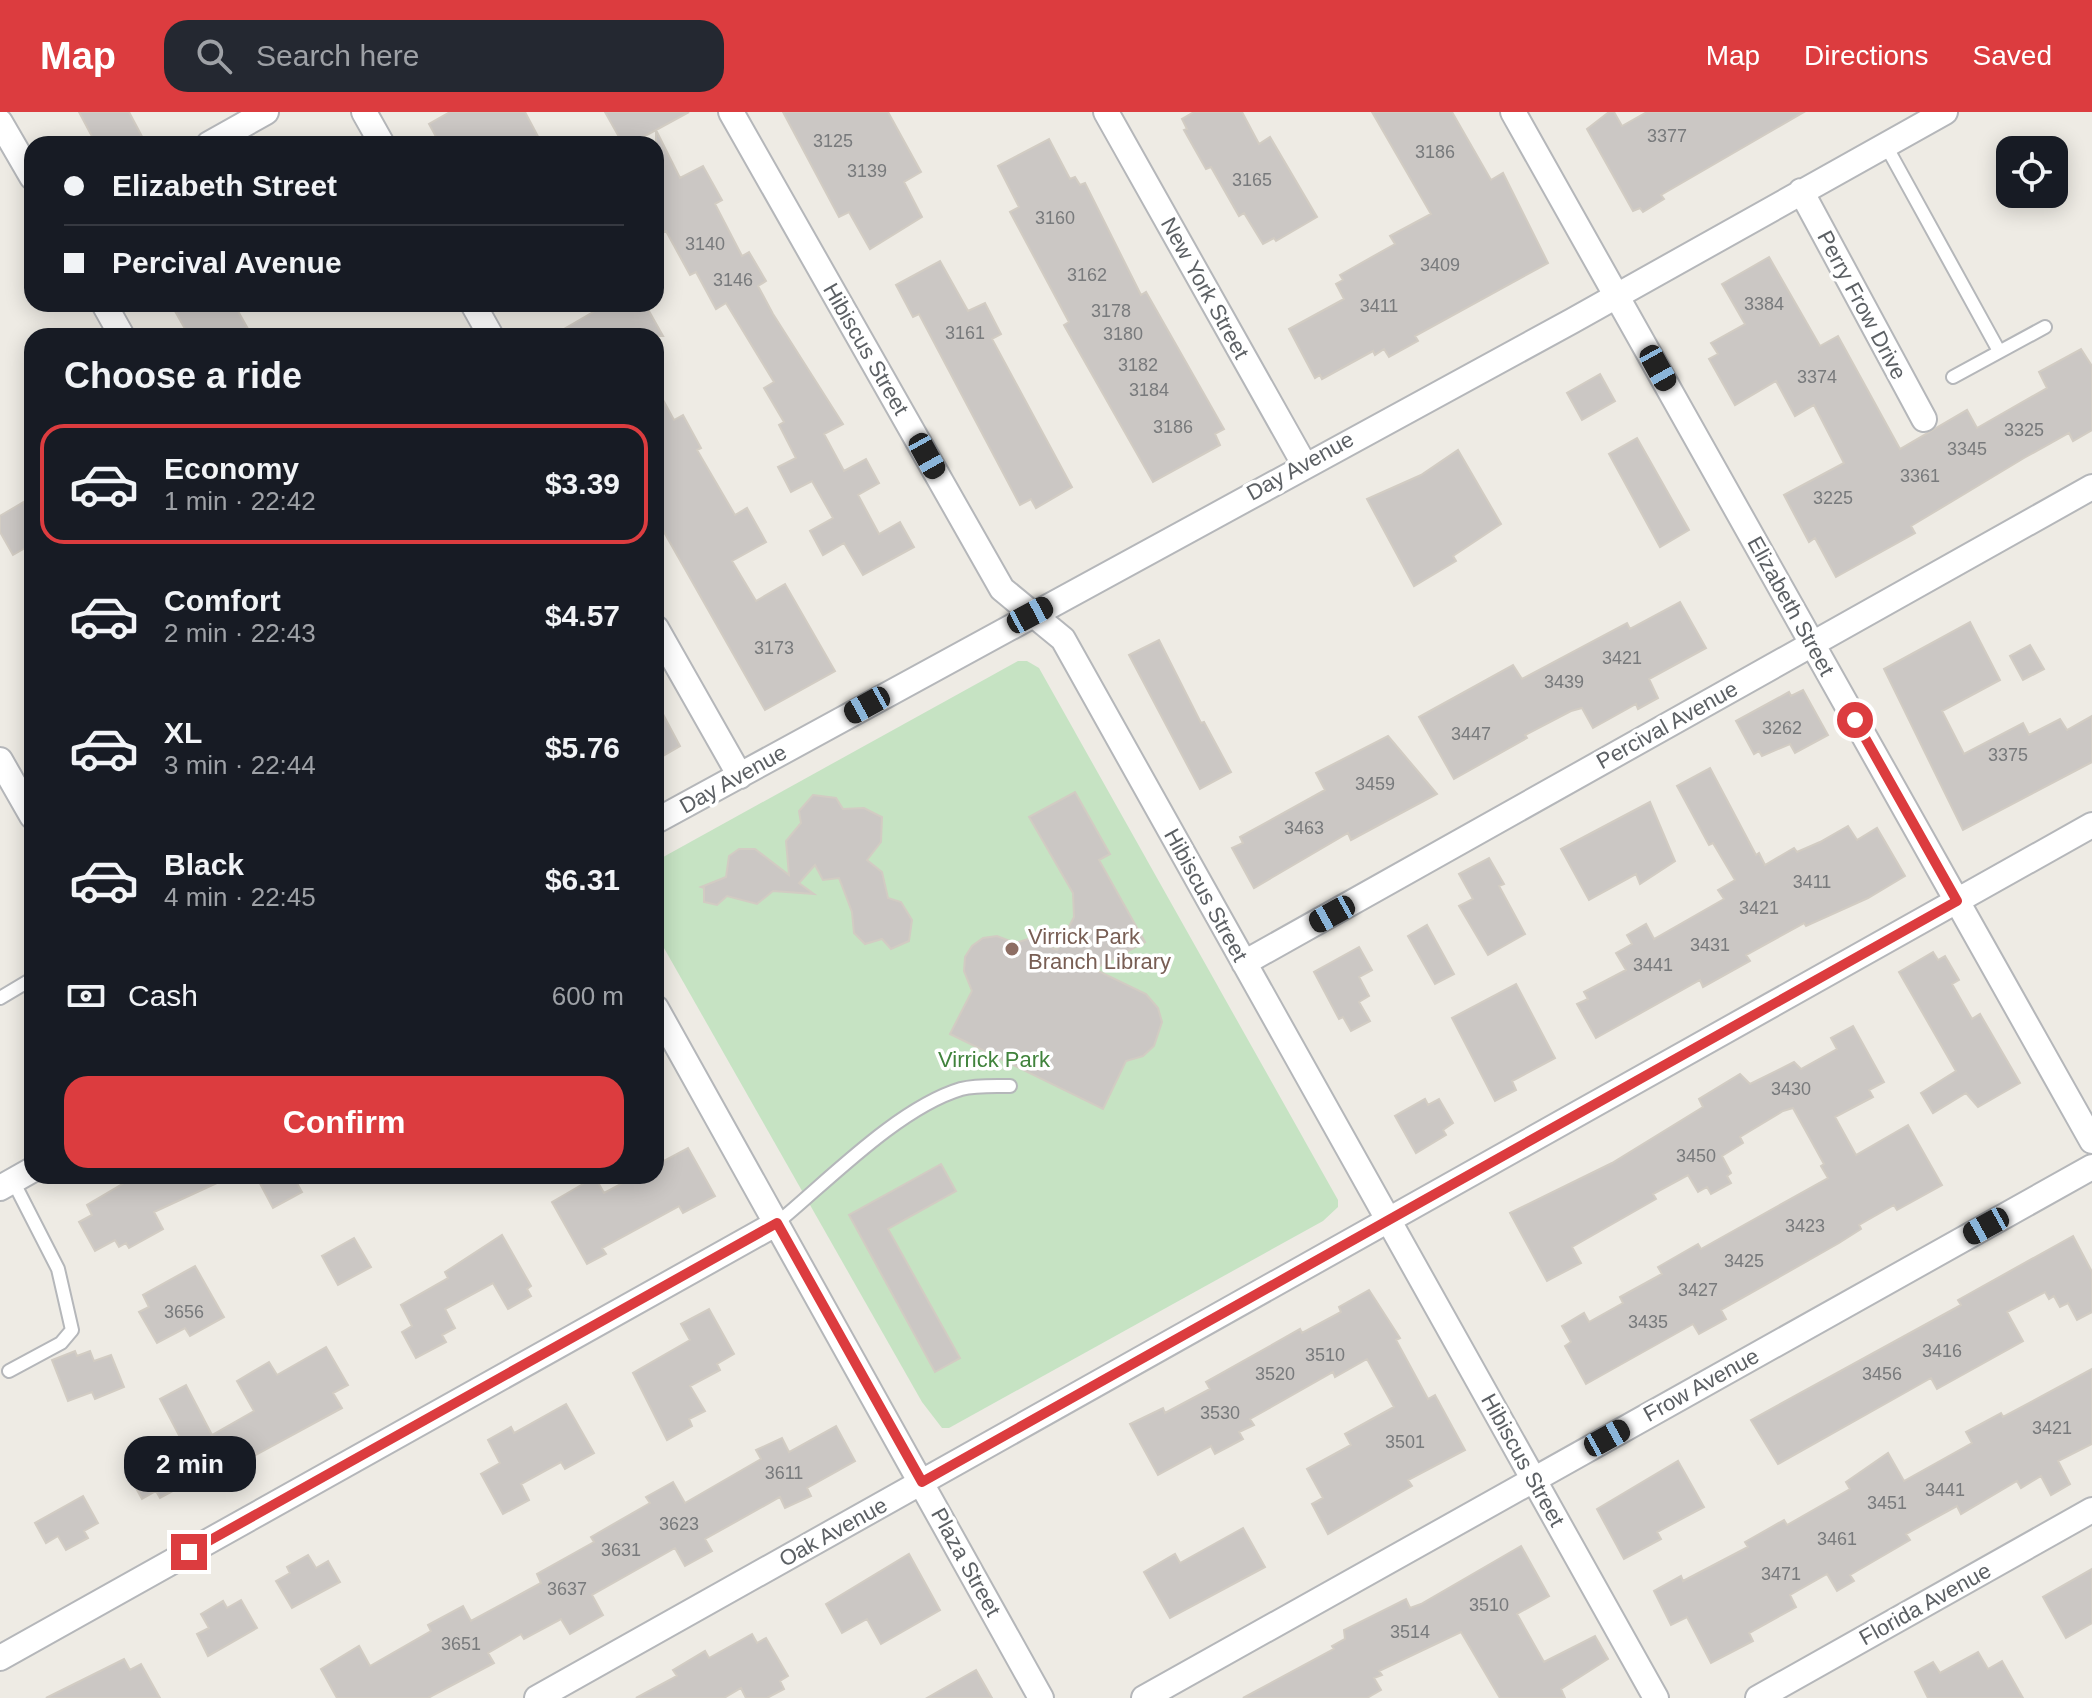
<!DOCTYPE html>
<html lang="en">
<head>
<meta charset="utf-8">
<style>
	:root { --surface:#171b24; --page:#242831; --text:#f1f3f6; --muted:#9ea1a6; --line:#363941; --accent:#dc3c3f }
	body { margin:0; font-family:Arial,sans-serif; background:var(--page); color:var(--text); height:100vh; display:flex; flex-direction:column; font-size:30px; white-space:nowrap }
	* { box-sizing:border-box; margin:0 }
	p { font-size:26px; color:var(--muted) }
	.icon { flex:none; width:44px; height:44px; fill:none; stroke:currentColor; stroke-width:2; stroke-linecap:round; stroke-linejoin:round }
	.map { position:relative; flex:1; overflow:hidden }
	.side { position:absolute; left:24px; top:216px; width:640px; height:856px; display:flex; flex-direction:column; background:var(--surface); border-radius:24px; box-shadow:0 4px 20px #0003 }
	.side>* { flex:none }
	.banner { position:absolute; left:24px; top:24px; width:640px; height:176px; border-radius:24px; box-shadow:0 4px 20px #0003; display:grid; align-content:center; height:176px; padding:0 40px; background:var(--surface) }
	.tools { position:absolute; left:1996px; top:24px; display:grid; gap:16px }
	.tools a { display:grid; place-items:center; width:72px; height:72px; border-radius:16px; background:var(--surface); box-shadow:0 4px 20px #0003; font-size:40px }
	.end { position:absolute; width:36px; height:36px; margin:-18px; border:10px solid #dc3c3f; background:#fff; box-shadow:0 0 0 4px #fff }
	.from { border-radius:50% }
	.bubble { position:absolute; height:56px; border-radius:24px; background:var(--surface); box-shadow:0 4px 20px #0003; font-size:26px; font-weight:600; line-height:56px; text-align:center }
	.car { position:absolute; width:24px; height:48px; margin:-24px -12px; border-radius:10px; box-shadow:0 0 6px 2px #0007; background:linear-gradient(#222 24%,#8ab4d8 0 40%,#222 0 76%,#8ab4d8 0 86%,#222 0) }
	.banner b { display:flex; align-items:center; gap:28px; height:76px; font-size:30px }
	.banner b+b { border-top:2px solid var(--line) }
	.banner i { width:20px; height:20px; background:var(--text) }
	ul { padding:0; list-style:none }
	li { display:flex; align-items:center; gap:24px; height:120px; margin:0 16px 12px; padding:0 24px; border:4px solid transparent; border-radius:24px }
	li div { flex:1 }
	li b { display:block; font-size:30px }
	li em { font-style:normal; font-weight:600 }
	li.active { border-color:var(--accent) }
	li>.icon { width:72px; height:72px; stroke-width:1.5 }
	h2 { padding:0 40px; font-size:36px; line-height:96px }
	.pay { display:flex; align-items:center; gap:20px; height:88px; padding:0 40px; font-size:30px }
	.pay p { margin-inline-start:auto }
	.action { display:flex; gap:16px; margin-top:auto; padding:16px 40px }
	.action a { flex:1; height:92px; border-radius:24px; background:var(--accent); color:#fff; font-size:32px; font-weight:600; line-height:92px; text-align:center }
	header { display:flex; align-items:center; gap:48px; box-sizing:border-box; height:112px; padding:0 40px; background:var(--accent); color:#fff }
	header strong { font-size:38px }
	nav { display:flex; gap:44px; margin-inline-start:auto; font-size:28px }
	.search { width:560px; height:72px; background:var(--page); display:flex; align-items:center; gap:20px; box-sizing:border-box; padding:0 28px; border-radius:24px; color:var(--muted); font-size:30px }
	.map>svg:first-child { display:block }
	.green { fill:#c6e3c3 }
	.building { fill:#cbc7c4; stroke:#d2ccc3; stroke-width:2 }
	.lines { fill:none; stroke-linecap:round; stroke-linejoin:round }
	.lane-casing { stroke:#b5b7ba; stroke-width:16 }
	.street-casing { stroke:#b5b7ba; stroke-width:28 }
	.lane { stroke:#fff; stroke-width:12 }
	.street { stroke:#fff; stroke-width:24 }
	.route { stroke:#dc3c3f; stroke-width:10 }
	.education-dot { fill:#8d6e63; stroke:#fff; stroke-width:3 }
	.labels { text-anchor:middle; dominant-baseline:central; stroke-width:7; stroke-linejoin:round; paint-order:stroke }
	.number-label { font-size:18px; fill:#787a7c }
	.street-label { font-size:22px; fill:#5c6064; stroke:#fff }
	.education-label { font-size:22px; fill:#785e54; stroke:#fff; text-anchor:start }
	.park-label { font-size:22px; fill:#40833c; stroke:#fff }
</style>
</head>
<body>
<header>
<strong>Map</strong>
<div class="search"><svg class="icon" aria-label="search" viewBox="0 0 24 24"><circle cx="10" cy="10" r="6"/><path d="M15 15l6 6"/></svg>Search here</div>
<nav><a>Map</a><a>Directions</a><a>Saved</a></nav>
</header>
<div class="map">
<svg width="2092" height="1586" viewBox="0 0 2092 1586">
	<rect width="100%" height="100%" fill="#eeebe4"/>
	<path class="green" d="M1018,549h9l12,7 299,532v7l-15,14 -374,207h-7l-20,-26 -266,-468v-73z"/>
	<path class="building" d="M79,0h50l17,32h-50z
		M450,0h75l17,32h-102l-11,-20z
		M605,0h84l-33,18 24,48 23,-12 19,34 -7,4 27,52 7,-4 17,29 -8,5 15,28 70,110 -19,10 20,37 22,-12 13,24 -21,12 21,39 21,-12 14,25 -51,28 -19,-32 -21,12 -13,-24 23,-13 -21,-37 -21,11 -13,-25 18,-9 -17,-33 5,-3 -20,-34 10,-6 -48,-79 -10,6 -20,-37 -6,3 -24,-44 -10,6v-107l-26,14h-7z
		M783,0h105l33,60 -17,10 18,35 -52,32 -21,-37 -10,5z
		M1194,0h48l17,32 11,-7 47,80 -41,24 -2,-3 -11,6 -19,-31 -5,3 -28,-49 -5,2 -22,-39 3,-1 -5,-10z
		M1372,0h80l39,68 12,-7 45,90 -133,73 3,5 -29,16 -5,-8 -9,6 -2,-4 -51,28 -2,-4 -5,3 -26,-49 55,-30 -8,-15 7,-4 -3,-5 55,-31 -5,-8 41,-22z
		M1609,0h5l8,14 25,-14h157l-143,83 3,4 -21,13 -3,-4 -7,3 -46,-82z
		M1049,27l21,40 5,-2 5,8 5,-2 56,112 5,-3 78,137 -9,5 5,11 -67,37 -89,-157 5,-3 -59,-110 9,-5 -21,-41z
		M1769,145l51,89 18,-10 62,113 67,-39 10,18 70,-40 -8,-16 42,-23 11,17v64l-19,11 -4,-8 -45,25 -113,68 4,7 -79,44 -21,-39 -6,4 -25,-47 60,-32 -30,-58 -19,11 -19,-35 -41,24 -26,-46 9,-5 -7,-11 34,-19 -23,-40z
		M940,149l28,50 17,-8 16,31 -9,5 80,148 -36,21 -5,-9 -11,6 -101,-191 -6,3 -17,-32z
		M171,192h63l18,32h-63z
		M607,192h38l18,32h-111z
		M1600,262l15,27 -33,19 -15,-27z
		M656,275l18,33 9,-5 18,33 -4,2 38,65 12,-7 19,34 -34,19 24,40 29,-17 50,87 -70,39 -109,-192z
		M1637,326l52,92 -29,17 -51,-93z
		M1458,338l43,74 -48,32 3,5 -42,25 -47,-87 54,-24z
		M32,385v47l-19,11 -13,-23v-16z
		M1680,490l26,46 -57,31 9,19 -20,11 -2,-5 -43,24 -11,-20 -11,3 -46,24 2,3 -73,41 -35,-62 94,-52 9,14 105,-56 3,6z
		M1970,510l30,58 -58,31 22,43 59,-31 6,12 31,-16 7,11 25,-14v46l-129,68 -79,-161z
		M1159,528l42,83 3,-1 27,50 -31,17 -71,-134z
		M2030,533l14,24 -21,11 -13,-24z
		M1803,578l25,45 -33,18 -5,-9 -28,12 -3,-5 -5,3 -18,-33 53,-29 2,4z
		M656,589l24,45 -24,14z
		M1388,624l49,58 -86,46 -3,-7 -94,55 -22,-40 11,-5 -3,-6 85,-47 -9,-17z
		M1710,656l46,87 3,-2 6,12 29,-17 3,4 23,-10 28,-16 9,14 20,-12 28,48 -37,22 -62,28 -2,-3 -58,32 4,6 -47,26 -3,-7 -104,58 -19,-34 11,-5 -4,-7 42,-22 -10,-17 16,-9 -5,-9 19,-11 8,15 70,-40 -6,-9 17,-10 -22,-37 -4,2 -32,-59z
		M1075,680l35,62 -11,6 46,82 -51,27 52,25 12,14 4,14 -8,24 -11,10 -17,5 -23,48 -153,-75 22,-43 -8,-20 1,-14 7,-11 11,-8 14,-2 18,7 16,-5 26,12 17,-33 -1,-24 -44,-76z
		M813,683l23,3 7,11 21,-1 18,9 -1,25 -14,18 15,12 6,26 13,4 11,18 -3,21 -18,8 -9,-10 -17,5 -11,-11 -2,-21 -13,-34 -16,2 -8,-15 -16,18 15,11 -41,-3 -16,13 -30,-8 -10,9 -13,-3v-14l-3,-1 25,-10 3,-21 10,-7h16l34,26 -3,-34 15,-18 -2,-12z
		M1650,690l25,59 -35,23 -4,-10 -47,26 -28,-51z
		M1489,746l15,26 -5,2 26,48 -37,21 -29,-49 14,-7 -14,-25z
		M1427,813l27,49 -19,10 -27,-48z
		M1359,835l13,23 -13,7 10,19 -10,6 11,19 -19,10 -8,-14 -4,2 -25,-47z
		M1933,840l5,8 7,-4 14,24 -7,4 20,35 8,-5 40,69 -42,24 -12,-14 -33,20 -12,-20 35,-22 -57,-99z
		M1516,872l39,74 -43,23 4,9 -21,11 -43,-83z
		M1853,914l31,56 -15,8 4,7 -38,20 21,38 52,-30 34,60 -45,25 -3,-5 -35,20 2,4 -22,14 -118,67 5,9 -27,15 -6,-10 -107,60 -21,-38 6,-4 -9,-16 22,-13 5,9 34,-19 -3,-6 42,-23 -4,-7 40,-23 3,5 127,-71 -7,-12 3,-2 -31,-56 -10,3 -43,26 3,6 -21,13 9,17 -4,3 4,7 -20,11 -4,-7 -9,5 -10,-17 -35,19 3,5 -84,48 9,16 -34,18 -37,-68 102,-50 91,-56 -4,-8 41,-25 10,10 44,-22 7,7 36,-20 -6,-11z
		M1425,987l3,6 11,-6 14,24 -10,7 3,5 -30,18 -21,-37z
		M688,1036l27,48 -32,17 -4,-7 -77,42 4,6 -19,10 -35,-62 43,-25 9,16 32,-17h20v-11z
		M941,1052l15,27 -68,38 72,129 -25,14 -86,-157z
		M136,1064h96l-78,36 9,17 -34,19 -3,-5 -7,4 -4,-7 -20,11 -16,-29 13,-7 -5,-10z
		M256,1064h37l9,16 -29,16z
		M502,1123l29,51 -4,3 4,7 -23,13 -15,-26 -48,26 10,19 -13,7 4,7 -30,16 -14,-26 10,-6 -11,-21 47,-27 -3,-6z
		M2073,1124l19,36v40l-15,8 -9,-17 -8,4 -6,-11 -5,3 -4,-7 -38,20 16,29 -86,48 -6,-11 -153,86 -27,-44 210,-115 -3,-5z
		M354,1126l17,29 -33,18 -16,-29z
		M195,1154l29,51 -34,19 -5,-8 -28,15 -18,-31 10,-5 -6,-12z
		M1369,1178l31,48 -4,2 32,59 7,-4 30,55 -57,30 4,6 -84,48 -16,-30 11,-6 -16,-29 44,-24 -6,-11 49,-27 -27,-48 -32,18 -2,-5 -83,47 4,6 -15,7 4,7 -28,15 -4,-8 -53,29 -28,-51 33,-16 2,5 45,-24 -4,-7 94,-53 2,4 39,-21 -2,-5z
		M709,1197l25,45 -17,10 3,6 -30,16 15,25 -16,8 3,7 -25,14 -34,-67 57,-33 -9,-16z
		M326,1235l22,38 -15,8 9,15 -103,56 2,9 -26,14 -9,-14 -46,25 -4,-7 -14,8 -15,-27 55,-31 -22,-42 26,-14 26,50 42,-24 -17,-30 32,-19 8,13z
		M75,1239l2,5 13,-5 4,10 17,-6 13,32 -29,12 -3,-7 -24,9 -16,-41z
		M2092,1257v75l-34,17 12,23 -19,11 -10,-19 -20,12 -4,-7 -56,33 -4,-8 -51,28 4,6 -60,35 4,6 -17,10 -10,-17 -37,21 6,12 -47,26 4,8 -42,22 -24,-46 -16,8 -17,-34 27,-15 2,5 65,-34 -3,-5 39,-22 3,5 63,-36 -4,-7 42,-29 16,28 68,-38 -6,-11 35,-19 2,4z
		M566,1292l28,49 -29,16 -4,-7 -40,22 8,16 -26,14 -22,-40 19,-11 -12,-23 23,-13 3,6z
		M836,1314l19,35 -48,27 4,8 -26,12 -5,-11 -75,42 7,12 -27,15 -10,-18 -83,47 11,20 -33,19 -9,-15 -37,20 -3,-5 -33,19 6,10 -66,35h-91l-16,-29 38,-23 11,20 61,-35 -3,-6 35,-19 8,15 70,-38 -4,-9 57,-32 -3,-5 59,-34 -4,-6 27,-15 12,21 76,-44 -5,-9 26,-12 7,14z
		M1678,1349l26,46 -47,25 4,7 -37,20 -27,-50z
		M83,1384l15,27 -14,8 4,7 -22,12 -8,-14 -12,7 -11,-20z
		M1243,1416l22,39 -95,51 -26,-46 31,-18 5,9z
		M1521,1434l28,50 -32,18 27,48 51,-26 13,23 -47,30 4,9h-65l-39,-66 -82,39 3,4 -8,3 7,12 -14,8h-124l91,-49 -2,-3 13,-7 -1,-9 62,-31 4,9 11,-4z
		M909,1442l31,56 -59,34 -14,-25 -25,14 -16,-29z
		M308,1443l8,13 12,-7 12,21 -48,26 -16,-27 14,-8 -3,-6z
		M2092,1457v54l-26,15 -23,-41z
		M241,1488l16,28 -49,28 -11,-22 12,-6 -8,-14 22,-13 4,7z
		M752,1522l5,9 9,-5 22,38 -8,5 4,8 -17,9h-21l-5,-10 -17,10h-88l41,-22 -4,-6 32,-19 4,7z
		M1978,1540l10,17 14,-8 21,37h-95l-13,-26 18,-10 7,11z
		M124,1547l6,11 11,-6 19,34h-114z
		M976,1558l16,28h-65l33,-19z"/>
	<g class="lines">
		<defs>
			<path id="lane" d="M1885,32l114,207
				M1953,265l92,-50
				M0,886l32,-19
				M777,1111c51,-42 121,-115 184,-134 15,-4 34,-3 49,-3
				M9,1259l52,-28 11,-13 -14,-61 -45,-88"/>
			<path id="street" d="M364,0l18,32
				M731,0l271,477 61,50 593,1059
				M1106,0l198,352
				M1513,0l579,1029
				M0,10l32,55
				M209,32l57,-32
				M1801,79l123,228
				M104,192l18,32
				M473,192l18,32
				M656,516l84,148
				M0,648l32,56
				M656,709l916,-500 373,-209
				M1244,851l848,-476
				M656,896l385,690
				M0,1076l32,-18
				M0,1546l777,-435
				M537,1586l1555,-873
				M1144,1586l948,-531
				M1758,1586l334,-188"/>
		</defs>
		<use href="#lane" class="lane-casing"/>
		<use href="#street" class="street-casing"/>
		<use href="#lane" class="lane"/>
		<use href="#street" class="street"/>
	</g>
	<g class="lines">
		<path class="route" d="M189,1440l588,-329 145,259 1035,-581 -102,-181"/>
	</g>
	<circle class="education-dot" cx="1012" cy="837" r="8"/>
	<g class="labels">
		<g class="number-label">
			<text x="1667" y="24">3377</text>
			<text x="833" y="29">3125</text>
			<text x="1435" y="40">3186</text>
			<text x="867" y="59">3139</text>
			<text x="1252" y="68">3165</text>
			<text x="1055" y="106">3160</text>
			<text x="705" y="132">3140</text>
			<text x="1440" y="153">3409</text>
			<text x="1087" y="163">3162</text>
			<text x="733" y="168">3146</text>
			<text x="1764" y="192">3384</text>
			<text x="1379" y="194">3411</text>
			<text x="1111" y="199">3178</text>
			<text x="965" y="221">3161</text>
			<text x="1123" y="222">3180</text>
			<text x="1138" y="253">3182</text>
			<text x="1817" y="265">3374</text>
			<text x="1149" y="278">3184</text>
			<text x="1173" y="315">3186</text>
			<text x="2024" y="318">3325</text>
			<text x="1967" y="337">3345</text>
			<text x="1920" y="364">3361</text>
			<text x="1833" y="386">3225</text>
			<text x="774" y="536">3173</text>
			<text x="1622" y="546">3421</text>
			<text x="1564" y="570">3439</text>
			<text x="1782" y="616">3262</text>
			<text x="1471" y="622">3447</text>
			<text x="2008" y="643">3375</text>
			<text x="1375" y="672">3459</text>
			<text x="1304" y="716">3463</text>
			<text x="1812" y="770">3411</text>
			<text x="1759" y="796">3421</text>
			<text x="1710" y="833">3431</text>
			<text x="1653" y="853">3441</text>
			<text x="1791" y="977">3430</text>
			<text x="1696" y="1044">3450</text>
			<text x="1805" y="1114">3423</text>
			<text x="1744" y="1149">3425</text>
			<text x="1698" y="1178">3427</text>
			<text x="184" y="1200">3656</text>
			<text x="1648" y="1210">3435</text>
			<text x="1942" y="1239">3416</text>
			<text x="1325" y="1243">3510</text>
			<text x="1275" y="1262">3520</text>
			<text x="1882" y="1262">3456</text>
			<text x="1220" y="1301">3530</text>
			<text x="2052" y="1316">3421</text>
			<text x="1405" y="1330">3501</text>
			<text x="784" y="1361">3611</text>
			<text x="1945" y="1378">3441</text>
			<text x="1887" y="1391">3451</text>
			<text x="679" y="1412">3623</text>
			<text x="1837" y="1427">3461</text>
			<text x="621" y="1438">3631</text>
			<text x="1781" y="1462">3471</text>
			<text x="567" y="1477">3637</text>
			<text x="1489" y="1493">3510</text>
			<text x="1410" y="1520">3514</text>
			<text x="461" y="1532">3651</text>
		</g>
		<g class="street-label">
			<text transform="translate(1205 176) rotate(61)">New York Street</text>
			<text transform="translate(1862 193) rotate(62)">Perry Frow Drive</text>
			<text transform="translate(866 237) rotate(60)">Hibiscus Street</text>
			<text transform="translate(1300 354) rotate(-29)">Day Avenue</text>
			<text transform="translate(1791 494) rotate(61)">Elizabeth Street</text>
			<text transform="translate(1667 613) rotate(-29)">Percival Avenue</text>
			<text transform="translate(733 667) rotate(-29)">Day Avenue</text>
			<text transform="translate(1206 783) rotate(61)">Hibiscus Street</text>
			<text transform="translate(1701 1273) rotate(-29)">Frow Avenue</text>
			<text transform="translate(1523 1348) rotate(61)">Hibiscus Street</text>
			<text transform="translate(833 1420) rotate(-29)">Oak Avenue</text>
			<text transform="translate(966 1450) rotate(61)">Plaza Street</text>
			<text transform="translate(1925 1492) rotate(-29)">Florida Avenue</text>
		</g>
		<g class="education-label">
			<text x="1028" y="824">Virrick Park<tspan x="1028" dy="25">Branch Library</tspan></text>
		</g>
		<g class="park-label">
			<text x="994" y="947">Virrick Park</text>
		</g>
	</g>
</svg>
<div class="tools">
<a><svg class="icon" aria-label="locate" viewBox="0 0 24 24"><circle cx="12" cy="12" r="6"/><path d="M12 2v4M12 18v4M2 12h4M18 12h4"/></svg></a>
</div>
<i class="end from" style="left:1855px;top:608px"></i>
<i class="end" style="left:189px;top:1440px"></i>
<div class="bubble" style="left:124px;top:1324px;width:132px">2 min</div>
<i class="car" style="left:1658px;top:256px;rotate:151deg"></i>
<i class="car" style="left:927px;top:344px;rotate:151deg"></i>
<i class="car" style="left:1030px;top:503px;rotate:62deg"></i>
<i class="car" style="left:867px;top:593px;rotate:241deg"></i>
<i class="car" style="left:1332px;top:802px;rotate:241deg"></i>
<i class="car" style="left:1986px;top:1114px;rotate:241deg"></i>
<i class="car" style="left:1607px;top:1326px;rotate:61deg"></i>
<div class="banner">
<b><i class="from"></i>Elizabeth Street</b>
<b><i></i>Percival Avenue</b>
</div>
<section class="side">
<h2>Choose a ride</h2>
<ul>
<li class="active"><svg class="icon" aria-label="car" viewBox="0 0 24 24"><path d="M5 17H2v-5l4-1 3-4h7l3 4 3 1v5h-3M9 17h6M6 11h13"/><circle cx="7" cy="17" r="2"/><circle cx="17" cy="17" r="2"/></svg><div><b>Economy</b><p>1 min · 22:42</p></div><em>$3.39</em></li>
<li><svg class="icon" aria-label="car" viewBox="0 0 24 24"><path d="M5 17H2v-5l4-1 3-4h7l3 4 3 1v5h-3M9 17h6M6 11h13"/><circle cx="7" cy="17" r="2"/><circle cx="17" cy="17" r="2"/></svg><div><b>Comfort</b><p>2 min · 22:43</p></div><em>$4.57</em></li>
<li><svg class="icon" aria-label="car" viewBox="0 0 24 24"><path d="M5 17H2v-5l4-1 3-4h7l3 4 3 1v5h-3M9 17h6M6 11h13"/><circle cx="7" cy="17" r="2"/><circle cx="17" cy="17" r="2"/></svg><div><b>XL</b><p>3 min · 22:44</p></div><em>$5.76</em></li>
<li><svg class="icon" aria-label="car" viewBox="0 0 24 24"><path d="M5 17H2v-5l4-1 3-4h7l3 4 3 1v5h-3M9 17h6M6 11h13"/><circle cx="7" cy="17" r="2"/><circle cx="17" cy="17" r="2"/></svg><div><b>Black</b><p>4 min · 22:45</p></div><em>$6.31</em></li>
</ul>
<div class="pay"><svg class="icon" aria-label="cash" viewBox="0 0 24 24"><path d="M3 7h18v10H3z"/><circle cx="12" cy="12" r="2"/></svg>Cash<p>600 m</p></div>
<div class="action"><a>Confirm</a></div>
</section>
</div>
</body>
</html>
